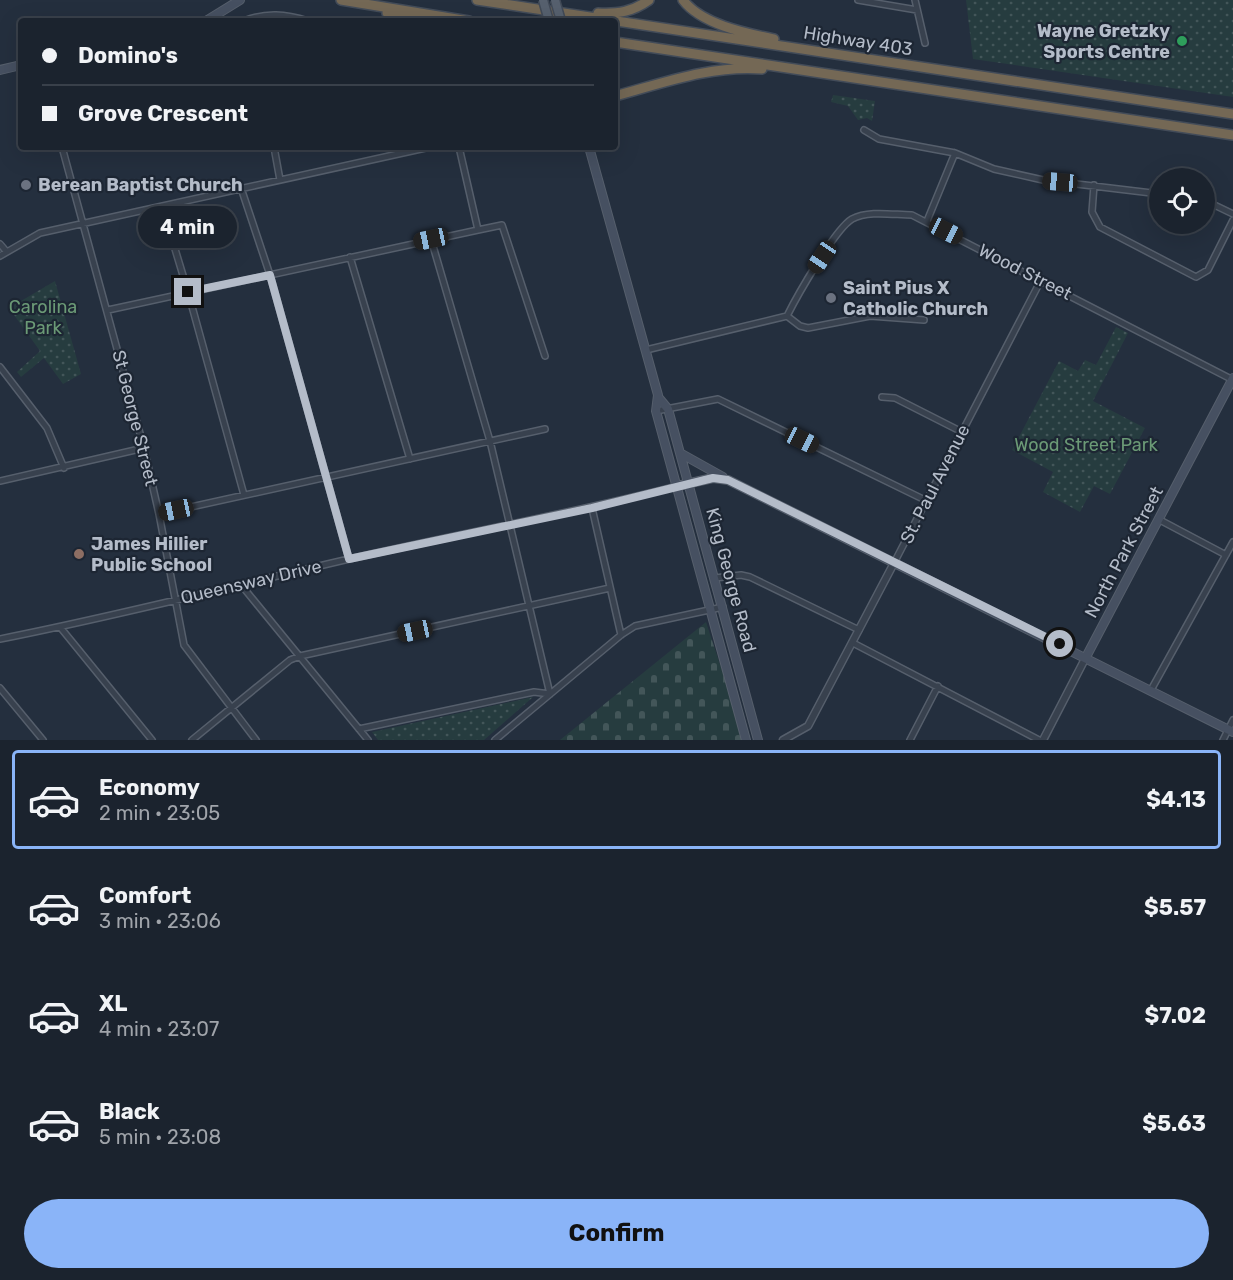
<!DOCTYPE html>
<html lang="en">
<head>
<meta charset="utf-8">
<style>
	:root { --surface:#1b232e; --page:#242b36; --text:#f1f3f6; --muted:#a0a4aa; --line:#39404a; --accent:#8ab4f8 }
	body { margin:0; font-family:Rubik,sans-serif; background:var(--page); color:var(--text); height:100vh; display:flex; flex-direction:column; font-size:22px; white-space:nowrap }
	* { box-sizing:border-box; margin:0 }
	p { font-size:20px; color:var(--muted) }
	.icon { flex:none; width:33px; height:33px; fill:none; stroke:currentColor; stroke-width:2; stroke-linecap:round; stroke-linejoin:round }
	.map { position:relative; height:740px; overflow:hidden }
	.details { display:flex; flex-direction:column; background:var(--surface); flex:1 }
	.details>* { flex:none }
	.banner { position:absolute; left:18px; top:18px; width:600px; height:132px; border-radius:6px; box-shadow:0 6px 24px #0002,0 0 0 2px var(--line); display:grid; align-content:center; height:132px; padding:0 24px; background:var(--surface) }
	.buttons { position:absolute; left:1149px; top:168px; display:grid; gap:12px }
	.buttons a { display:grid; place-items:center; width:66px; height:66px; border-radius:50%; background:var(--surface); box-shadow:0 6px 24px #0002,0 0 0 2px var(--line); font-size:30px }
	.end { position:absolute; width:27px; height:27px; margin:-14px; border:8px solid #b4bcc9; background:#111; box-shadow:0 0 0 3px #111 }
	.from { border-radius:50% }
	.bubble { position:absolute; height:42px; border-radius:21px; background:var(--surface); box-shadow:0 6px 24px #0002,0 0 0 2px var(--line); font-size:20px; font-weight:700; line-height:42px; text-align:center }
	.car { position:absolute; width:18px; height:36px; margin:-18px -9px; border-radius:8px; box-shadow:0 0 4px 2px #0007; background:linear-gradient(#222 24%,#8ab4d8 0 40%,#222 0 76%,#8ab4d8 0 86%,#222 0) }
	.banner b { display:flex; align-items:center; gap:21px; height:57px; font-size:22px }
	.banner b+b { border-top:2px solid var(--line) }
	.banner i { width:15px; height:15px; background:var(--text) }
	ul { padding:10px 0 0; list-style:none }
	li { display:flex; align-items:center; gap:18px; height:99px; margin:0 12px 9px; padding:0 12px; border:3px solid transparent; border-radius:6px }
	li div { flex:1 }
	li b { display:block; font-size:22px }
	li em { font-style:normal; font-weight:700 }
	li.on { border-color:var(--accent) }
	li>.icon { width:54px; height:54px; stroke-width:1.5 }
	.cta { display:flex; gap:12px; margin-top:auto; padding:12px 24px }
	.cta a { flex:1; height:69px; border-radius:36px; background:var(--accent); color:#111; font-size:24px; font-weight:700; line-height:69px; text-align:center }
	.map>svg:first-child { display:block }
	.cemetery { fill:url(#cemetery-stones) }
	.park { fill:url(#park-dots) }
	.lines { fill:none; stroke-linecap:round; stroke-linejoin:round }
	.minor-casing { stroke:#565f6c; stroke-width:8 }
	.tertiary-casing { stroke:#565f6c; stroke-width:9 }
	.secondary-casing { stroke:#565f6c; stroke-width:10 }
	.motorway-casing { stroke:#434c59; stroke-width:12 }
	.minor { stroke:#38414e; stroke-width:5 }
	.tertiary { stroke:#38414e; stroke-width:6 }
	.secondary { stroke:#465061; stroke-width:8 }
	.motorway { stroke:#746855; stroke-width:9 }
	.primary-bridge-casing { stroke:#414a57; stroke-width:11; stroke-linecap:butt }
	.primary-bridge { stroke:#56606e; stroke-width:8 }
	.route { stroke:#b4bcc9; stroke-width:8 }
	.leisure-dot { fill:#2e9e5b; stroke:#1d2633; stroke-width:2 }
	.worship-dot { fill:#6b7280; stroke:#1d2633; stroke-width:2 }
	.education-dot { fill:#8d6e63; stroke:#1d2633; stroke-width:2 }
	.labels { text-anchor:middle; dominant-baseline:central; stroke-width:4.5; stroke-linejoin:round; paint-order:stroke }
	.poi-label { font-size:18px; font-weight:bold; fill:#b4bcc9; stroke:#1d2633; text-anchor:start }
	.street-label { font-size:18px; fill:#b4bcc9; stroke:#1d2633 }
	.park-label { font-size:18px; fill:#6b9a76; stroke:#1d2633 }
</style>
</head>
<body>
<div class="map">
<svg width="1233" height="740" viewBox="0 0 1233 740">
	<defs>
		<pattern id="cemetery-stones" width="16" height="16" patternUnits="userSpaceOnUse" patternTransform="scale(1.5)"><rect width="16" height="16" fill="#263c3f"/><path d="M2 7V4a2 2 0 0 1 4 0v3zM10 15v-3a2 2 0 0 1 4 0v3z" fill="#435659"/></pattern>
		<pattern id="park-dots" width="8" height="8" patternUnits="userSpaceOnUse" patternTransform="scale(1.5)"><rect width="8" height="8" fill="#263c3f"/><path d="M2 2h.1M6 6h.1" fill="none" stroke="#435659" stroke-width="1.8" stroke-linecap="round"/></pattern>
	</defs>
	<rect width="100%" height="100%" fill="#242f3e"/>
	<path class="cemetery" d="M706,622l39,118h-185z"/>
	<path class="park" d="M966,0h267v97l-260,-38z
		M833,95l42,6 -3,20 -5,-3 -9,2 -10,-14 -17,-4z
		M55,281l26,93 -18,10 -19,-26 -23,19 -4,-5 23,-21 -31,-43z
		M1116,327l12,6 -35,68 52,27 -35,66 -16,-8 -14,26 -37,-20 10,-20 -41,-22 47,-89 19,10 7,-11 11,5z
		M533,697l-49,43h-106l-6,-8z"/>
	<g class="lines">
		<defs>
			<path id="minor" d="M858,0l59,10
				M915,0l10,43
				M244,21c22,-9 42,-7 64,0
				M864,130l15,9 76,14 39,16 49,11 117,14
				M62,147l82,301 15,66 25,131 72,95
				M274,147l6,33
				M1094,185l-2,27 8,15 96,50 12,-7 25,-50
				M241,188l29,87 79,284
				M1204,200l29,14
				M162,206l26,86 56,203
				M927,221l28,-68
				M478,230l24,-5 43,131
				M0,244l6,7
				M0,256l40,-23 390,-86
				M350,257l60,202
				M108,310l370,-80 -19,-83
				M787,316l13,10 8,2 62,-12 54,4
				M646,350l141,-34c10,-20 48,-87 65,-97 17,-9 42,-4 60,-4l321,165
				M0,367l47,61 17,40
				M882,397l13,1 67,34
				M656,411l62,-12 209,102
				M0,481l144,-33
				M592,508l29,127
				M159,514l386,-85
				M1158,519l68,36
				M894,563l147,-283
				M715,578l26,-3 9,2 109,53
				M242,586l126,154
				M60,627l92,113
				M0,639c117,-23 233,-53 349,-80 110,-25 220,-45 328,-73
				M853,643l186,97
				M0,688l43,52
				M1151,690l82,-148
				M359,729l175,-37 16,2 -60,-253 -59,-202
				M192,740l98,-80 10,-4 310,-68
				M495,740l126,-105 14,-9 88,-19
				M910,740l28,-54
				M1223,740l10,-20"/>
			<path id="tertiary" d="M783,740l25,-14 86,-163
				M1043,740l43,-83"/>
			<path id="secondary" d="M206,21l34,-21
				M0,70l21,-5
				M589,147l69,248 -2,16 90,329
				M658,397l10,12 90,331
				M680,453l43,24
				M677,486l36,-8 15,2 505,252
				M1086,657l147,-279"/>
			<path id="motorway" d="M341,0l128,21
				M477,0l756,114
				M683,0c18,24 62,33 91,39
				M387,13l31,8
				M598,13c20,1 34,-1 51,-13
				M615,42l618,93
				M615,96c48,-13 96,-31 147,-27"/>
		</defs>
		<use href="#minor" class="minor-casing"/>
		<use href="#tertiary" class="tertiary-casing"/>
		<use href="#secondary" class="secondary-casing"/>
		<use href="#motorway" class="motorway-casing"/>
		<use href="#minor" class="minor"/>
		<use href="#tertiary" class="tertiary"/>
		<use href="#secondary" class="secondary"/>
		<use href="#motorway" class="motorway"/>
		<defs>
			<path id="primary-bridge" d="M543,0l6,21
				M555,0l6,21"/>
		</defs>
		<use href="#primary-bridge" class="primary-bridge-casing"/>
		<use href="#primary-bridge" class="primary-bridge"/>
	</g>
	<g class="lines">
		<path class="route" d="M188,292l82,-17 79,284 243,-51 121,-30 15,2 332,164"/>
	</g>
	<circle class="leisure-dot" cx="1182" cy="41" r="6"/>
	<g class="worship-dot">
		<circle cx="26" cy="185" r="6"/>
		<circle cx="831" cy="298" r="6"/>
	</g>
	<circle class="education-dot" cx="79" cy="554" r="6"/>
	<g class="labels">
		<g class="poi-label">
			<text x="1170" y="31" text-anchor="end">Wayne Gretzky<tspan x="1170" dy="21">Sports Centre</tspan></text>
			<text x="38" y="185">Berean Baptist Church</text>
			<text x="843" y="288">Saint Pius X<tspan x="843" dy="21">Catholic Church</tspan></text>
			<text x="91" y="544">James Hillier<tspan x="91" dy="21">Public School</tspan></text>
		</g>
		<g class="street-label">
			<text transform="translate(858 41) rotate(9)">Highway 403</text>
			<text transform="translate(1025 272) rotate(27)">Wood Street</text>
			<text transform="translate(135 418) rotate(76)">St George Street</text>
			<text transform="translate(935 484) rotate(-63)">St. Paul Avenue</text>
			<text transform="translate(1124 552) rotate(-62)">North Park Street</text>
			<text transform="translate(731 580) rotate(75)">King George Road</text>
			<text transform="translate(251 582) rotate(-13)">Queensway Drive</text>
		</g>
		<g class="park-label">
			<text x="43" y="307">Carolina<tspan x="43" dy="21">Park</tspan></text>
			<text x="1086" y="445">Wood Street Park</text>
		</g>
	</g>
</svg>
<div class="buttons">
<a><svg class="icon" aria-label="locate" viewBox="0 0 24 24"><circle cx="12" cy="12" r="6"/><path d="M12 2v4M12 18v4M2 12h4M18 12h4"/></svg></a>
</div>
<i class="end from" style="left:1060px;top:644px"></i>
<i class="end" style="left:188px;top:292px"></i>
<div class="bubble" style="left:138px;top:206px;width:99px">4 min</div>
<i class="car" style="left:1060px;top:182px;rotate:275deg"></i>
<i class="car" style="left:946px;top:231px;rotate:117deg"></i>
<i class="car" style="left:431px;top:239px;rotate:258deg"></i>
<i class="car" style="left:822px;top:257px;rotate:214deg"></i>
<i class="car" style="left:802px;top:440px;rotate:116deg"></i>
<i class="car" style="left:176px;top:510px;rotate:258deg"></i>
<i class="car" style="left:415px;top:631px;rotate:258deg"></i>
<div class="banner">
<b><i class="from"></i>Domino's</b>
<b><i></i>Grove Crescent</b>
</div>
</div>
<section class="details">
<ul>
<li class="on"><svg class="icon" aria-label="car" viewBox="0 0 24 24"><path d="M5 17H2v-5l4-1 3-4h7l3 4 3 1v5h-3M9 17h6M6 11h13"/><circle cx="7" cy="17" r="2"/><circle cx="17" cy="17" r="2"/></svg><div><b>Economy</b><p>2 min · 23:05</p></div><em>$4.13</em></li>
<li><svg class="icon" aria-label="car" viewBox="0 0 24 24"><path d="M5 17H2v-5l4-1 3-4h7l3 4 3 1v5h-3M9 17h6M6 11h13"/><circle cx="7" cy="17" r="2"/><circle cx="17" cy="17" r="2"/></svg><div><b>Comfort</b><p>3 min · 23:06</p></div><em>$5.57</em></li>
<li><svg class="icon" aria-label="car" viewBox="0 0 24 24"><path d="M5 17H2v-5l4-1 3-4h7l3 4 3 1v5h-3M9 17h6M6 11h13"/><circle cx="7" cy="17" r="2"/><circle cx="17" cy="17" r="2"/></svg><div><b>XL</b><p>4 min · 23:07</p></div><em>$7.02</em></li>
<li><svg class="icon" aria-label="car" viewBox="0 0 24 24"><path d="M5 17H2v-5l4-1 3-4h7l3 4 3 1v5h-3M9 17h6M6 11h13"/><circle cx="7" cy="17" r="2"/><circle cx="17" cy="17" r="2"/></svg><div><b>Black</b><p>5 min · 23:08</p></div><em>$5.63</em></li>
</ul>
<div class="cta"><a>Confirm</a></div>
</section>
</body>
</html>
